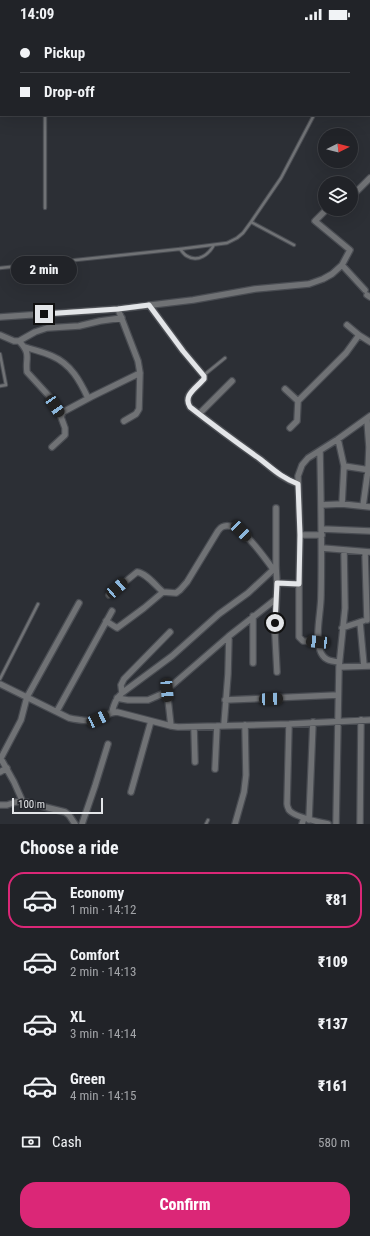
<!DOCTYPE html>
<html lang="en">
<head>
<meta charset="utf-8">
<style>
	:root { --surface:#212328; --page:#292b30; --text:#f1f3f6; --muted:#a2a4a8; --line:#3e4045; --accent:#db2777 }
	body { margin:0; font-family:"Roboto Condensed",sans-serif; background:var(--page); color:var(--text); height:100vh; display:flex; flex-direction:column; font-size:15px; white-space:nowrap }
	* { box-sizing:border-box; margin:0 }
	p { font-size:13px; color:var(--muted) }
	.icon { flex:none; width:22px; height:22px; fill:none; stroke:currentColor; stroke-width:2; stroke-linecap:round; stroke-linejoin:round }
	.map { position:relative; height:796px; overflow:hidden }
	.sheet { display:flex; flex-direction:column; background:var(--surface); flex:1 }
	.sheet>* { flex:none }
	.hud { position:absolute; left:0px; top:0px; width:370px; height:88px; box-shadow:0 4px 16px #0002,0 0 0 1px var(--line); display:grid; align-content:center; height:88px; padding:0 20px; background:var(--surface) }
	.needle { width:26px; rotate:84deg }
	.buttons { position:absolute; left:318px; top:100px; display:grid; gap:8px }
	.buttons a { display:grid; place-items:center; width:40px; height:40px; border-radius:50%; background:var(--surface); box-shadow:0 4px 16px #0002,0 0 0 1px var(--line); font-size:20px }
	.scale { position:absolute; left:12px; bottom:10px; width:91px; box-sizing:border-box; padding-left:4px; border:2px solid #e3e5e8; border-top:0; font-size:11px; line-height:14px; white-space:nowrap; color:#e3e5e8; -webkit-text-stroke:3px #23252b; paint-order:stroke }
	.end { position:absolute; width:18px; height:18px; margin:-9px; border:5px solid #e3e5e8; background:#111; box-shadow:0 0 0 2px #111 }
	.from { border-radius:50% }
	.bubble { position:absolute; height:28px; border-radius:14px; background:var(--surface); box-shadow:0 4px 16px #0002,0 0 0 1px var(--line); font-size:13px; font-weight:800; line-height:28px; text-align:center }
	.car { position:absolute; width:12px; height:24px; margin:-12px -6px; border-radius:5px; box-shadow:0 0 3px 1px #0007; background:linear-gradient(#222 24%,#8ab4d8 0 40%,#222 0 76%,#8ab4d8 0 86%,#222 0) }
	.hud b { display:flex; align-items:center; gap:14px; height:38px; font-size:15px }
	.hud b+b { border-top:1px solid var(--line) }
	.hud i { width:10px; height:10px; background:var(--text) }
	ul { padding:0; list-style:none }
	li { display:flex; align-items:center; gap:12px; height:56px; margin:0 8px 6px; padding:0 12px; border:2px solid transparent; border-radius:16px }
	li div { flex:1 }
	li b { display:block; font-size:15px }
	li em { font-style:normal; font-weight:800 }
	li.selected { border-color:var(--accent) }
	li>.icon { width:36px; height:36px; stroke-width:1.5 }
	h2 { padding:0 20px; font-size:18px; line-height:48px }
	.pay { display:flex; align-items:center; gap:10px; height:44px; padding:0 20px; font-size:15px }
	.pay p { margin-inline-start:auto }
	.primary-button { display:flex; gap:8px; margin-top:auto; padding:8px 20px }
	.primary-button a { flex:1; height:46px; border-radius:16px; background:var(--accent); color:#fff; font-size:16px; font-weight:800; line-height:46px; text-align:center }
	.status { display:flex; justify-content:space-between; align-items:center; height:28px; padding:0 20px; background:var(--surface); direction:ltr }
	.status svg { height:11px; fill:currentColor }
	.map>svg:first-child { display:block }
	.lines { fill:none; stroke-linecap:round; stroke-linejoin:round }
	.lane-casing { stroke:#494c52; stroke-width:4.5 }
	.street-casing { stroke:#494c52; stroke-width:8 }
	.lane { stroke:#707275; stroke-width:2.5 }
	.street { stroke:#707275; stroke-width:5.5 }
	.route { stroke:#e3e5e8; stroke-width:5 }
</style>
</head>
<body>
<div class="status"><b>14:09</b><svg viewBox="0 0 49 12"><path d="M0 12V9h3v3zM5 12V6h3v6zM10 12V3h3v9zM15 12V0h3v12zM26 1h20v11H26zM47 4h2v5h-2z"/></svg></div>
<div class="map">
<svg width="370" height="796" viewBox="0 0 370 796">
	<rect width="100%" height="100%" fill="#2c2f35"/>
	<g class="lines">
		<defs>
			<path id="lane" d="M45,0v1
				M359,1l1,-1
				M45,87v93
				M251,194l43,23
				M180,221c2,2 4,6 7,7 11,7 22,-2 27,-11
				M0,240l180,-19 47,-6 10,-5 6,-5 8,-11 30,-44 33,-63
				M0,326l6,31 -6,1
				M204,347l21,-17
				M0,651l38,-75
				M206,796l2,-4"/>
			<path id="street" d="M351,169l19,-19
				M342,237l23,25
				M367,267l3,2
				M149,277l34,46 21,25v3l-2,2c-7,8 -19,14 -12,26 23,18 46,35 70,52 14,11 21,19 38,25
				M118,281l20,52 2,12 -1,36 -3,5 -12,7
				M0,289l118,-8 75,-9 62,-11 54,-5 14,-5 9,-5 10,-9 8,-15 -35,-29 12,-12
				M347,297l12,10 11,7
				M0,307l14,6h5l16,-9 12,-4 32,-2 21,-5 22,-3
				M19,313c13,14 6,16 8,31l22,24 12,19
				M25,319c9,3 19,5 27,9 19,8 28,25 36,42
				M285,361l13,12
				M199,386l33,-33
				M290,400l7,-7 1,-20 48,-48 13,-18
				M338,411l6,27 -2,38
				M52,419l13,-12v-7l-4,-11 2,-5 28,-15 49,-24
				M320,423c1,48 2,96 1,144 0,18 -6,38 -1,55 3,10 10,11 19,12
				M344,438l26,4
				M321,477l21,-1 28,3
				M363,478l5,-36 1,-23 -2,-27
				M276,480v59l1,16 -2,51 2,38
				M322,501l48,2
				M300,507h22
				M322,520l48,4
				M365,524l2,68
				M277,555l22,1
				M109,567l28,-23c9,1 19,14 26,20
				M106,593l11,7 27,-20 19,-16 13,1 4,-3 7,-8 31,-51c1,-1 2,-3 4,-4 17,-9 43,32 51,42
				M360,594l4,44
				M342,600l21,-7
				M319,614l-16,-1 -4,-4v-53l1,-49 -2,-59 4,-11 6,-7 30,-19 32,-23
				M253,635v-47
				M339,639l31,-1
				M0,656l69,34c10,2 20,4 29,1 7,-2 12,-7 19,-7l54,14 7,1 111,-3 81,-4
				M167,662l4,36
				M122,665l-1,-8 3,-6 46,-47
				M117,670l11,2h20l14,-6 67,-58 47,-37
				M225,672l113,-5
				M57,683l55,-100
				M112,684c2,-8 4,-14 10,-19l50,-37 47,-42 29,-21 28,-26
				M289,696l-2,80c0,2 1,4 2,6 5,7 30,12 39,14
				M224,697l4,-51 1,-38
				M194,699l1,35
				M0,729l14,25 8,18 3,2 40,10 4,3 6,9
				M1,730l20,-38 6,-23 52,-94
				M215,741l2,-43
				M0,744l7,-4
				M131,764l20,-71
				M0,777h7l15,-5
				M309,792l4,-98
				M82,796l13,-38 13,-42
				M235,796l9,-32 2,-17 -1,-50
				M302,796l2,-6
				M336,796l3,-157 6,-59 -1,-58
				M360,796l1,-104"/>
		</defs>
		<use href="#lane" class="lane-casing"/>
		<use href="#street" class="street-casing"/>
		<use href="#lane" class="lane"/>
		<use href="#street" class="street"/>
	</g>
	<g class="lines">
		<path class="route" d="M44,286l74,-5 31,-4 34,46 21,25v3l-2,2c-7,8 -19,15 -12,26 23,18 46,35 70,52 14,11 21,18 38,25l2,51 -1,49 -22,-1 -2,40"/>
	</g>
</svg>
<div class="buttons">
<a><svg class="needle" viewBox="-14 -14 28 28"><path d="M0-13l5 13h-10z" fill="#e53935"/><path d="M0 13l5-13h-10z" fill="#a2a4a8"/></svg></a>
<a><svg class="icon" aria-label="layers" viewBox="0 0 24 24"><path d="M12 4l9 5-9 5-9-5zM3 14l9 5 9-5"/></svg></a>
</div>
<div class="scale">100 m</div>
<i class="end from" style="left:275px;top:595px"></i>
<i class="end" style="left:44px;top:286px"></i>
<div class="bubble" style="left:11px;top:228px;width:66px">2 min</div>
<i class="car" style="left:55px;top:378px;rotate:146deg"></i>
<i class="car" style="left:241px;top:503px;rotate:135deg"></i>
<i class="car" style="left:117px;top:560px;rotate:49deg"></i>
<i class="car" style="left:318px;top:614px;rotate:276deg"></i>
<i class="car" style="left:167px;top:662px;rotate:175deg"></i>
<i class="car" style="left:271px;top:671px;rotate:88deg"></i>
<i class="car" style="left:98px;top:691px;rotate:65deg"></i>
<div class="hud">
<b><i class="from"></i>Pickup</b>
<b><i></i>Drop-off</b>
</div>
</div>
<section class="sheet">
<h2>Choose a ride</h2>
<ul>
<li class="selected"><svg class="icon" aria-label="car" viewBox="0 0 24 24"><path d="M5 17H2v-5l4-1 3-4h7l3 4 3 1v5h-3M9 17h6M6 11h13"/><circle cx="7" cy="17" r="2"/><circle cx="17" cy="17" r="2"/></svg><div><b>Economy</b><p>1 min · 14:12</p></div><em>₹81</em></li>
<li><svg class="icon" aria-label="car" viewBox="0 0 24 24"><path d="M5 17H2v-5l4-1 3-4h7l3 4 3 1v5h-3M9 17h6M6 11h13"/><circle cx="7" cy="17" r="2"/><circle cx="17" cy="17" r="2"/></svg><div><b>Comfort</b><p>2 min · 14:13</p></div><em>₹109</em></li>
<li><svg class="icon" aria-label="car" viewBox="0 0 24 24"><path d="M5 17H2v-5l4-1 3-4h7l3 4 3 1v5h-3M9 17h6M6 11h13"/><circle cx="7" cy="17" r="2"/><circle cx="17" cy="17" r="2"/></svg><div><b>XL</b><p>3 min · 14:14</p></div><em>₹137</em></li>
<li><svg class="icon" aria-label="car" viewBox="0 0 24 24"><path d="M5 17H2v-5l4-1 3-4h7l3 4 3 1v5h-3M9 17h6M6 11h13"/><circle cx="7" cy="17" r="2"/><circle cx="17" cy="17" r="2"/></svg><div><b>Green</b><p>4 min · 14:15</p></div><em>₹161</em></li>
</ul>
<div class="pay"><svg class="icon" aria-label="cash" viewBox="0 0 24 24"><path d="M3 7h18v10H3z"/><circle cx="12" cy="12" r="2"/></svg>Cash<p>580 m</p></div>
<div class="primary-button"><a>Confirm</a></div>
</section>
</body>
</html>
